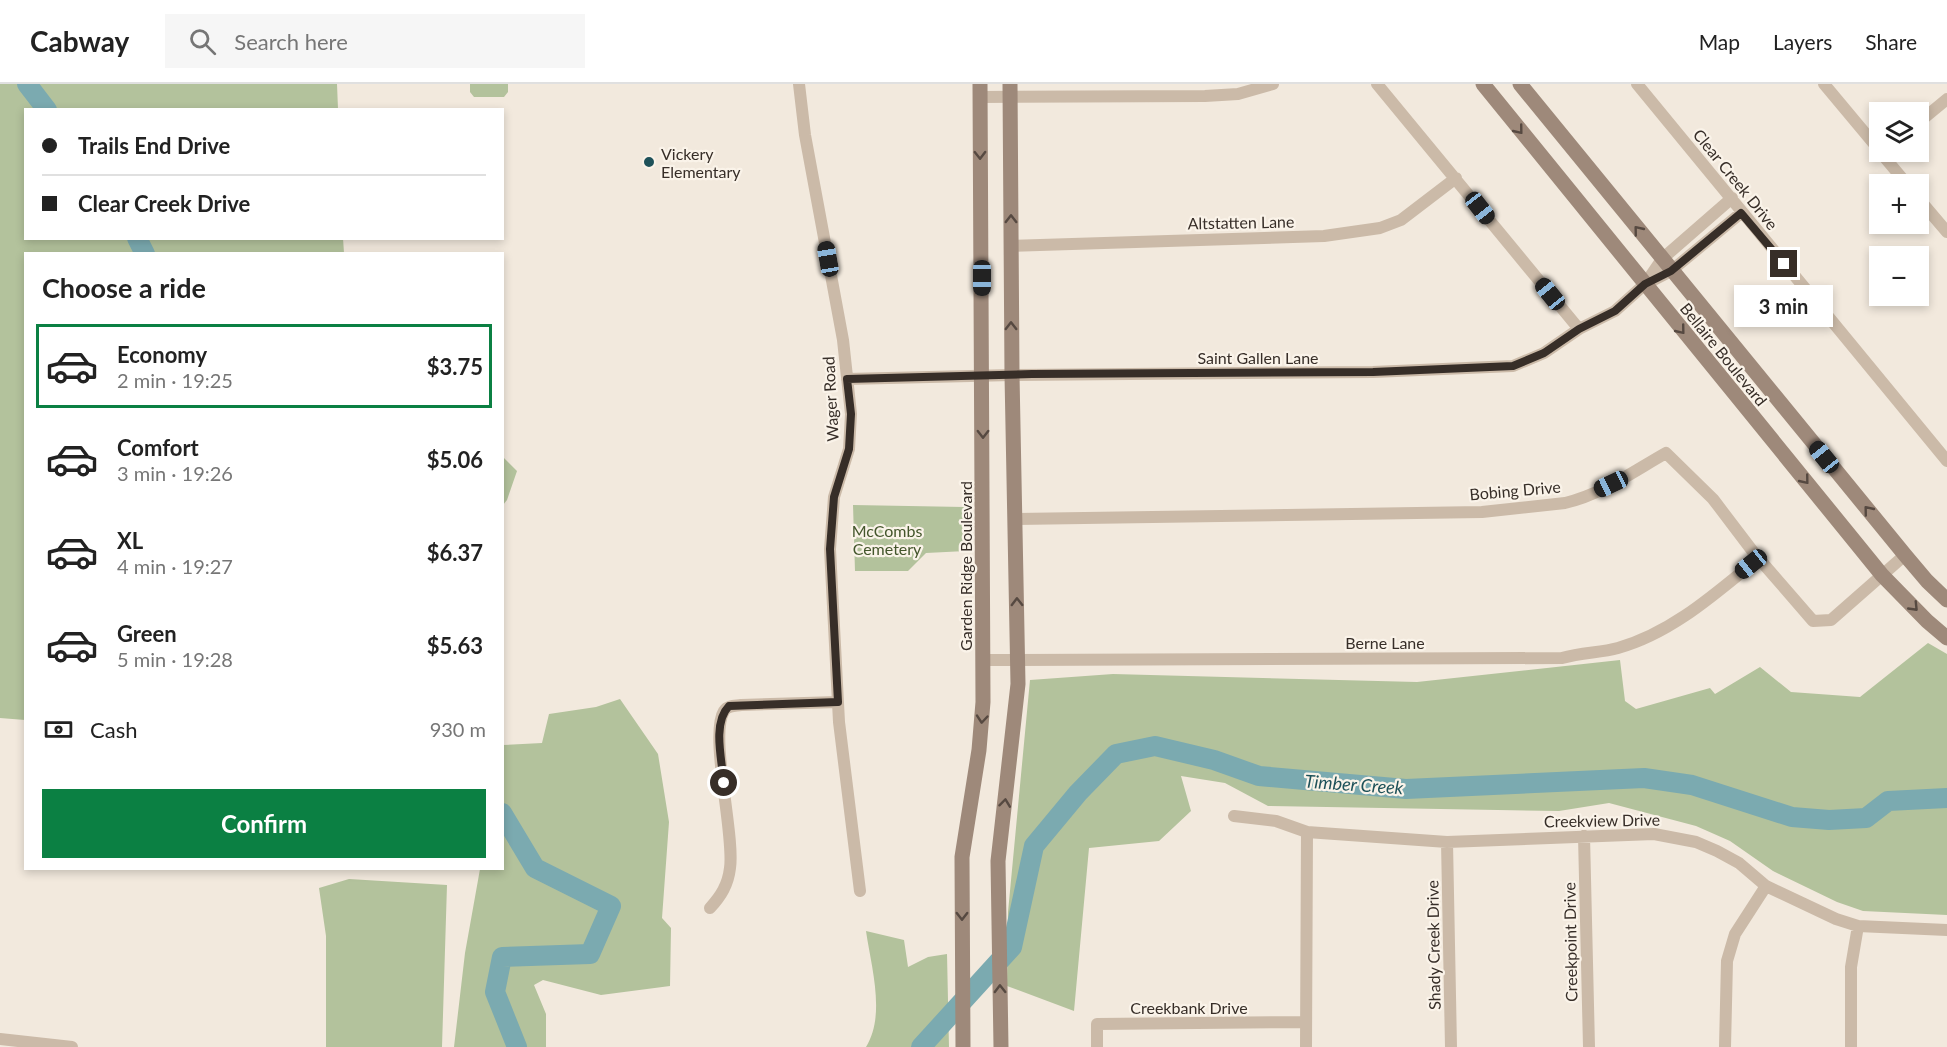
<!DOCTYPE html>
<html lang="en">
<head>
<meta charset="utf-8">
<style>
	:root { --surface:#fff; --page:#f6f6f6; --text:#222; --muted:#767676; --line:#e0e0e0; --accent:#0b8043 }
	body { margin:0; font-family:Lato,sans-serif; background:var(--page); color:var(--text); height:100vh; display:flex; flex-direction:column; font-size:22px; white-space:nowrap }
	* { box-sizing:border-box; margin:0 }
	p { font-size:20px; color:var(--muted) }
	.icon { flex:none; width:33px; height:33px; fill:none; stroke:currentColor; stroke-width:2; stroke-linecap:round; stroke-linejoin:round }
	.map { position:relative; flex:1; overflow:hidden }
	.details { position:absolute; left:24px; top:168px; width:480px; height:618px; display:flex; flex-direction:column; background:var(--surface); border-radius:0px; box-shadow:0 3px 9px #0003 }
	.details>* { flex:none }
	.hud { position:absolute; left:24px; top:24px; width:480px; height:132px; border-radius:0px; box-shadow:0 3px 9px #0003; display:grid; align-content:center; height:132px; padding:0 18px; background:var(--surface) }
	.fabs { position:absolute; left:1869px; top:18px; display:grid; gap:12px }
	.fabs a { display:grid; place-items:center; width:60px; height:60px; border-radius:0px; background:var(--surface); box-shadow:0 3px 9px #0003; font-size:30px }
	.end { position:absolute; width:27px; height:27px; margin:-14px; border:8px solid #372e28; background:#fff; box-shadow:0 0 0 3px #fff }
	.from { border-radius:50% }
	.bubble { position:absolute; height:42px; border-radius:0px; background:var(--surface); box-shadow:0 3px 9px #0003; font-size:20px; font-weight:700; line-height:42px; text-align:center }
	.car { position:absolute; width:18px; height:36px; margin:-18px -9px; border-radius:8px; box-shadow:0 0 4px 2px #0007; background:linear-gradient(#222 24%,#8ab4d8 0 40%,#222 0 76%,#8ab4d8 0 86%,#222 0) }
	.hud b { display:flex; align-items:center; gap:21px; height:57px; font-size:22px }
	.hud b+b { border-top:2px solid var(--line) }
	.hud i { width:15px; height:15px; background:var(--text) }
	ul { padding:0; list-style:none }
	li { display:flex; align-items:center; gap:18px; height:84px; margin:0 12px 9px; padding:0 6px; border:3px solid transparent; border-radius:0px }
	li div { flex:1 }
	li b { display:block; font-size:22px }
	li em { font-style:normal; font-weight:700 }
	li.active { border-color:var(--accent) }
	li>.icon { width:54px; height:54px; stroke-width:1.5 }
	h2 { padding:0 18px; font-size:27px; line-height:72px }
	.pay { display:flex; align-items:center; gap:15px; height:66px; padding:0 18px; font-size:22px }
	.pay p { margin-inline-start:auto }
	.action { display:flex; gap:12px; margin-top:auto; padding:12px 18px }
	.action a { flex:1; height:69px; border-radius:0px; background:var(--accent); color:#fff; font-size:24px; font-weight:700; line-height:69px; text-align:center }
	header { display:flex; align-items:center; gap:36px; box-sizing:border-box; height:84px; padding:0 30px; background:var(--surface); border-bottom:2px solid var(--line) }
	header strong { font-size:28px }
	nav { display:flex; gap:33px; margin-inline-start:auto; font-size:21px }
	.search { width:420px; height:54px; background:var(--page); display:flex; align-items:center; gap:15px; box-sizing:border-box; padding:0 21px; border-radius:0px; color:var(--muted); font-size:22px }
	.map>svg:first-child { display:block }
	.green { fill:#b3c29c }
	.lines { fill:none; stroke-linecap:round; stroke-linejoin:round }
	.river { stroke:#7baab0; stroke-width:20 }
	.street { stroke:#cbbaa8; stroke-width:12 }
	.secondary { stroke:#9e897a; stroke-width:15 }
	.oneway { stroke:#564941 }
	.route { stroke:#372e28; stroke-width:8 }
	.poi-dot { fill:#1e5159; stroke:#faf3e9; stroke-width:2 }
	.labels { text-anchor:middle; dominant-baseline:central; stroke-width:4.5; stroke-linejoin:round; paint-order:stroke }
	.poi-label { font-size:16px; fill:#372e28; stroke:#faf3e9; text-anchor:start }
	.street-label { font-size:16px; fill:#372e28; stroke:#faf3e9 }
	.park-label { font-size:16px; fill:#44562c; stroke:#faf3e9 }
	.water-label { font-size:18px; font-style:italic; fill:#1e5159; stroke:#faf3e9 }
</style>
</head>
<body>
<header>
<strong>Cabway</strong>
<div class="search"><svg class="icon" aria-label="search" viewBox="0 0 24 24"><circle cx="10" cy="10" r="6"/><path d="M15 15l6 6"/></svg>Search here</div>
<nav><a>Map</a><a>Layers</a><a>Share</a></nav>
</header>
<div class="map">
<svg width="1947" height="963" viewBox="0 0 1947 963">
	<rect width="100%" height="100%" fill="#f2e9dd"/>
	<path class="green" d="M0,0h337l1,25 -312,1v128h317l1,15 -318,1 -1,466 -25,-2z
		M470,0h38v8l-4,5h-30l-4,-5z
		M503,373l14,14 -10,29 -4,5z
		M853,421l111,2 2,44 -40,2 -18,18h-53z
		M1928,559l19,11v261l-84,-4 -26,-9 -64,-31 -43,-30 -34,-15 -87,-23 -50,8 -291,-5 -43,-23 -44,-7 10,35 -32,30 -70,7 -15,163 -67,-25 1,-74 22,-232 83,-6 304,8 203,-22 5,41 11,8 74,-21 5,6 45,-27 31,25 69,5z
		M620,615l38,55 11,68 -7,96 9,10 -1,58 -69,9 -58,-15 -9,5 12,29v33h-92l11,-94 15,-84 22,-1 1,-123 39,-2 7,-29 47,-7z
		M349,795l98,6 -5,162h-116v-111l-7,-48z
		M866,847l38,9 4,27 20,-10 19,-3 2,93h-83c20,-32 5,-81 0,-116z"/>
	<g class="lines">
		<path class="river" d="M27,0l20,26
			M137,154l8,16
			M502,729l33,55 76,38 -21,48 -88,3 -7,35 22,55
			M921,963l91,-100 22,-101 44,-53 38,-39 39,-8 59,14 45,16 147,13 238,-11 48,7 100,32 37,3 37,-2 22,-17 59,-3"/>
		<path class="street" d="M799,0l6,51 38,205 8,74 -2,35 -15,48 -4,52 9,173 21,169
			M1377,0l202,245
			M1637,0l310,377
			M1824,0l56,67
			M980,13l225,-1 33,-2 35,-10
			M1918,39l29,-24
			M1880,68l27,32
			M1918,114l29,34
			M1011,162l313,-10 56,-8 21,-8 55,-42
			M1646,200l25,-13 70,-58
			M847,295l165,-4 361,-3 140,-6 31,-13 35,-24 36,-18 30,-27 17,-25 70,-61
			M1015,435l467,-7 83,-9c36,-8 69,-32 101,-50l47,46 41,54 59,68 18,-1 74,-65
			M983,576l579,-2c20,-6 38,-5 56,-10 54,-15 98,-55 141,-90
			M1234,732l42,5 31,11 140,10 207,-8 42,8 21,9 22,12 27,23 70,33 22,7 89,4
			M1584,752l5,211
			M1447,758l4,205
			M710,824c11,-12 18,-23 20,-40 5,-33 -21,-133 -6,-157 4,-6 11,-5 17,-6l97,-3
			M0,955l72,8
			M1097,963v-23l208,-2
			M1306,963l1,-215
			M1725,963l2,-86 8,-27 31,-48
			M1851,963v-80l7,-41"/>
		<path class="secondary" d="M1483,0l399,491 45,46 20,17
			M1520,0l385,471 22,26 20,19
			M963,963l-1,-190 17,-107 4,-48 -3,-618
			M1001,963l-3,-186 20,-177 -6,-309 -2,-291"/>
	</g>
	<defs><path id="oneway-chevron" d="M-2-3.5L2.5 0L-2 3.5" fill="none" stroke-width="1.6" stroke-linecap="round" stroke-linejoin="round" transform="scale(1.5)"/></defs>
	<g class="oneway">
		<use href="#oneway-chevron" transform="translate(1519 46) rotate(51)"/>
		<use href="#oneway-chevron" transform="translate(980 71) rotate(89)"/>
		<use href="#oneway-chevron" transform="translate(1011 135) rotate(-90)"/>
		<use href="#oneway-chevron" transform="translate(1638 146) rotate(-129)"/>
		<use href="#oneway-chevron" transform="translate(1011 242) rotate(-90)"/>
		<use href="#oneway-chevron" transform="translate(1681 246) rotate(51)"/>
		<use href="#oneway-chevron" transform="translate(983 350) rotate(90)"/>
		<use href="#oneway-chevron" transform="translate(1805 396) rotate(51)"/>
		<use href="#oneway-chevron" transform="translate(1868 426) rotate(-129)"/>
		<use href="#oneway-chevron" transform="translate(1017 518) rotate(-91)"/>
		<use href="#oneway-chevron" transform="translate(1914 523) rotate(46)"/>
		<use href="#oneway-chevron" transform="translate(982 635) rotate(95)"/>
		<use href="#oneway-chevron" transform="translate(1005 719) rotate(-83)"/>
		<use href="#oneway-chevron" transform="translate(962 832) rotate(90)"/>
		<use href="#oneway-chevron" transform="translate(1000 905) rotate(-91)"/>
	</g>
	<g class="lines">
		<path class="route" d="M724,699c-2,-22 -12,-60 5,-77l109,-4 -8,-153 4,-52 15,-48 2,-35 -4,-35 185,-5 341,-2 140,-6 31,-13 35,-24 36,-18 30,-27 26,-13 70,-58 43,51"/>
	</g>
	<circle class="poi-dot" cx="649" cy="78" r="6"/>
	<g class="labels">
		<g class="poi-label">
			<text x="661" y="69">Vickery<tspan x="661" dy="18">Elementary</tspan></text>
		</g>
		<g class="street-label">
			<text transform="translate(1736 95) rotate(51)">Clear Creek Drive</text>
			<text transform="translate(1241 138) rotate(-1)">Altstatten Lane</text>
			<text transform="translate(1724 270) rotate(51)">Bellaire Boulevard</text>
			<text x="1258" y="273">Saint Gallen Lane</text>
			<text transform="translate(830 315) rotate(-93)">Wager Road</text>
			<text transform="translate(1515 406) rotate(-5)">Bobing Drive</text>
			<text transform="translate(965 482) rotate(-90)">Garden Ridge Boulevard</text>
			<text x="1385" y="558">Berne Lane</text>
			<text transform="translate(1602 736) rotate(-1)">Creekview Drive</text>
			<text transform="translate(1570 858) rotate(-91)">Creekpoint Drive</text>
			<text transform="translate(1433 861) rotate(-91)">Shady Creek Drive</text>
			<text x="1189" y="923">Creekbank Drive</text>
		</g>
		<g class="park-label">
			<text x="887" y="446">McCombs<tspan x="887" dy="18">Cemetery</tspan></text>
		</g>
		<g class="water-label">
			<text transform="translate(1354 700) rotate(4)">Timber Creek</text>
		</g>
	</g>
</svg>
<div class="fabs">
<a><svg class="icon" aria-label="layers" viewBox="0 0 24 24"><path d="M12 4l9 5-9 5-9-5zM3 14l9 5 9-5"/></svg></a>
<a>+</a>
<a>−</a>
</div>
<i class="end from" style="left:724px;top:699px"></i>
<i class="end" style="left:1784px;top:180px"></i>
<div class="bubble" style="left:1734px;top:201px;width:99px">3 min</div>
<i class="car" style="left:1480px;top:124px;rotate:142deg"></i>
<i class="car" style="left:828px;top:175px;rotate:350deg"></i>
<i class="car" style="left:982px;top:194px;rotate:180deg"></i>
<i class="car" style="left:1550px;top:210px;rotate:321deg"></i>
<i class="car" style="left:1824px;top:373px;rotate:321deg"></i>
<i class="car" style="left:1611px;top:400px;rotate:245deg"></i>
<i class="car" style="left:1751px;top:480px;rotate:231deg"></i>
<div class="hud">
<b><i class="from"></i>Trails End Drive</b>
<b><i></i>Clear Creek Drive</b>
</div>
<section class="details">
<h2>Choose a ride</h2>
<ul>
<li class="active"><svg class="icon" aria-label="car" viewBox="0 0 24 24"><path d="M5 17H2v-5l4-1 3-4h7l3 4 3 1v5h-3M9 17h6M6 11h13"/><circle cx="7" cy="17" r="2"/><circle cx="17" cy="17" r="2"/></svg><div><b>Economy</b><p>2 min · 19:25</p></div><em>$3.75</em></li>
<li><svg class="icon" aria-label="car" viewBox="0 0 24 24"><path d="M5 17H2v-5l4-1 3-4h7l3 4 3 1v5h-3M9 17h6M6 11h13"/><circle cx="7" cy="17" r="2"/><circle cx="17" cy="17" r="2"/></svg><div><b>Comfort</b><p>3 min · 19:26</p></div><em>$5.06</em></li>
<li><svg class="icon" aria-label="car" viewBox="0 0 24 24"><path d="M5 17H2v-5l4-1 3-4h7l3 4 3 1v5h-3M9 17h6M6 11h13"/><circle cx="7" cy="17" r="2"/><circle cx="17" cy="17" r="2"/></svg><div><b>XL</b><p>4 min · 19:27</p></div><em>$6.37</em></li>
<li><svg class="icon" aria-label="car" viewBox="0 0 24 24"><path d="M5 17H2v-5l4-1 3-4h7l3 4 3 1v5h-3M9 17h6M6 11h13"/><circle cx="7" cy="17" r="2"/><circle cx="17" cy="17" r="2"/></svg><div><b>Green</b><p>5 min · 19:28</p></div><em>$5.63</em></li>
</ul>
<div class="pay"><svg class="icon" aria-label="cash" viewBox="0 0 24 24"><path d="M3 7h18v10H3z"/><circle cx="12" cy="12" r="2"/></svg>Cash<p>930 m</p></div>
<div class="action"><a>Confirm</a></div>
</section>
</div>
</body>
</html>
